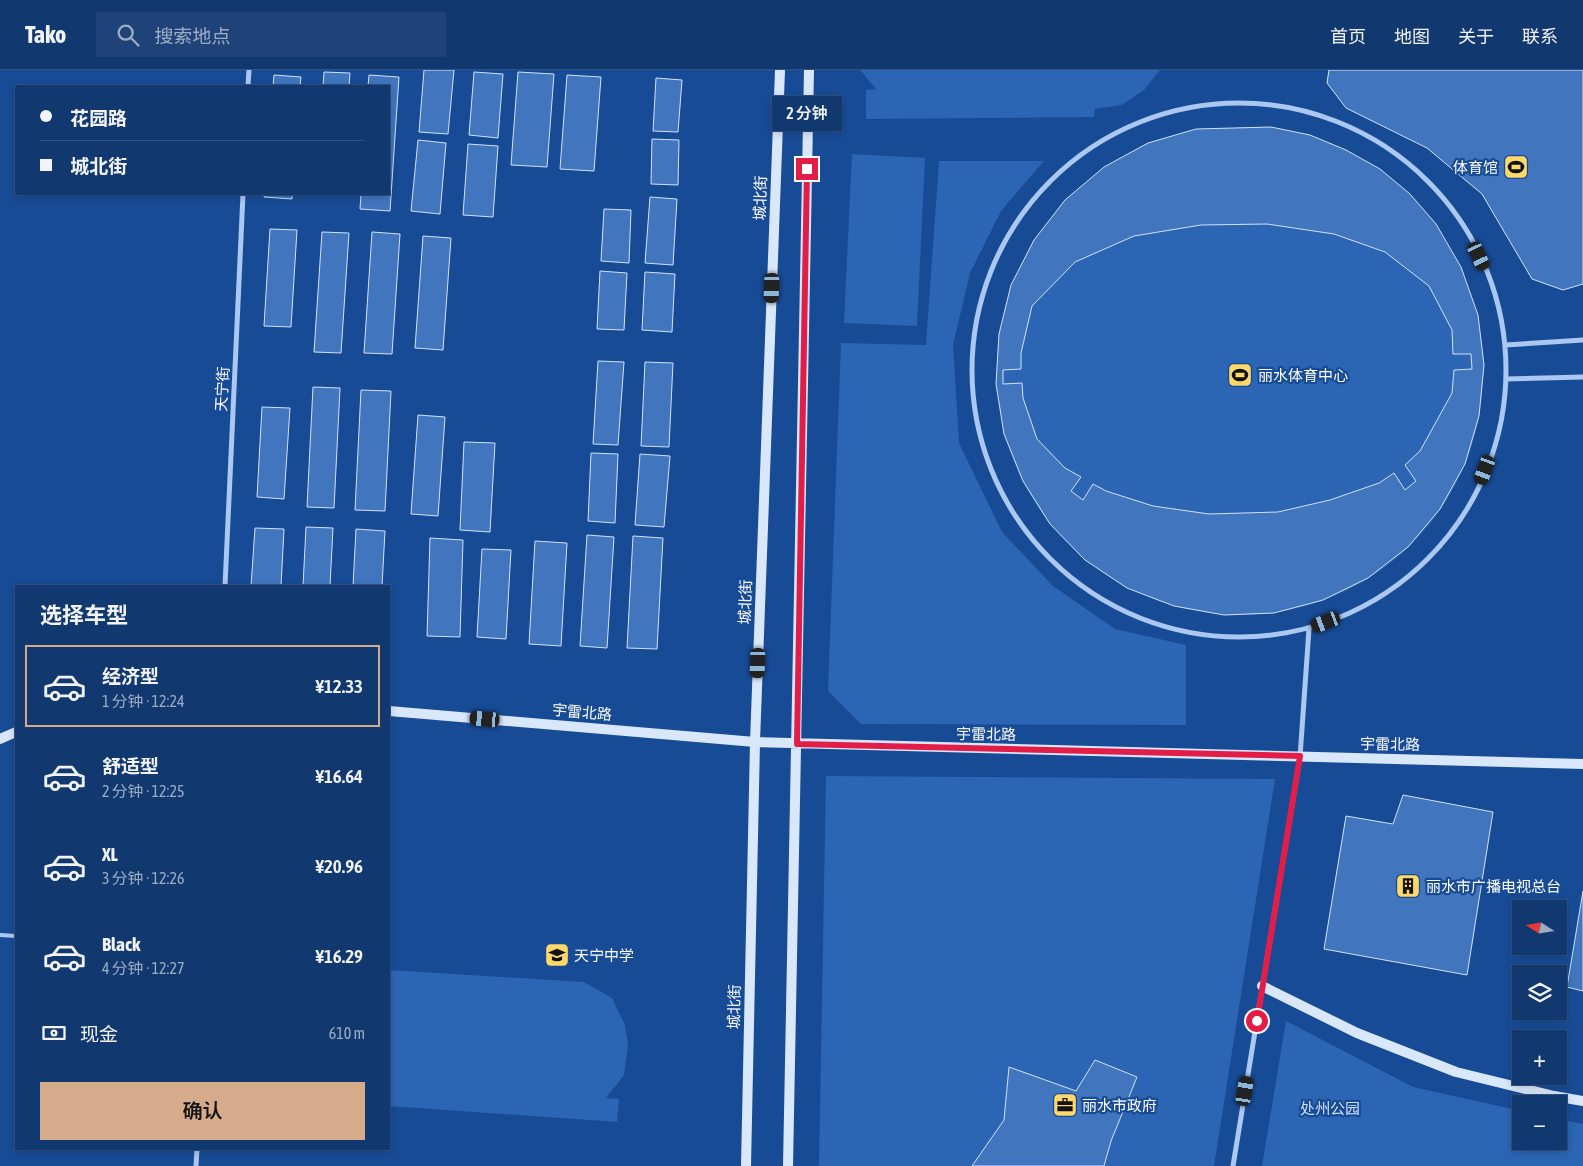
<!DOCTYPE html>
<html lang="zh">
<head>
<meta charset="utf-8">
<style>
	:root { --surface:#123870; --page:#1f4378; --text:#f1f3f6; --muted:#9cacc3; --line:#315283; --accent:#d6ab8b }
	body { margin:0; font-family:"Asap Condensed","Noto Sans SC",sans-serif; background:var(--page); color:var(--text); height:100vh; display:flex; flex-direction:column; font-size:19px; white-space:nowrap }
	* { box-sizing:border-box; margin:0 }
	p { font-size:16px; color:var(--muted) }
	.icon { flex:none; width:28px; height:28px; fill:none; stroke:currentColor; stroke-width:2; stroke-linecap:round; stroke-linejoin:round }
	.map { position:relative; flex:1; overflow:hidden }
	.details { position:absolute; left:15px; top:515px; width:375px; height:565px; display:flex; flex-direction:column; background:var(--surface); border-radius:0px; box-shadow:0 2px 8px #0003,0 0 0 1px var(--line) }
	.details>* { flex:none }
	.guide { position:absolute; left:15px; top:15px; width:375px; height:110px; border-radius:0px; box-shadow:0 2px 8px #0003,0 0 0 1px var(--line); display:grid; align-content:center; height:110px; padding:0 25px; background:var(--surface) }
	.needle { width:32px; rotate:282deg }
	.controls { position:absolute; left:1512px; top:830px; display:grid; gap:10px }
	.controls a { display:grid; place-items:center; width:55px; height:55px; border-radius:0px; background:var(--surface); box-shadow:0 2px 8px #0003,0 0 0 1px var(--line); font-size:25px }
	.end { position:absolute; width:22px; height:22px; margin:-11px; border:6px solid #e11d48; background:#fff; box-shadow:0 0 0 2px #fff }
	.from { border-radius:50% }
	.bubble { position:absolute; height:35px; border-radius:0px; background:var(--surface); box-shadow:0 2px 8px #0003,0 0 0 1px var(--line); font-size:16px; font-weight:600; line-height:35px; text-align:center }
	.car { position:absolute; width:15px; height:30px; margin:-15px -8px; border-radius:6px; box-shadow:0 0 4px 1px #0007; background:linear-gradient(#222 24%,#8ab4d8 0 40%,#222 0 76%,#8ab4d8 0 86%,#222 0) }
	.guide b { display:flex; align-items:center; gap:18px; height:48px; font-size:19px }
	.guide b+b { border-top:1px solid var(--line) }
	.guide i { width:12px; height:12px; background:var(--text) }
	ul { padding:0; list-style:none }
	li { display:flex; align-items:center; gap:15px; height:82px; margin:0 10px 8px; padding:0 15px; border:2px solid transparent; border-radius:0px }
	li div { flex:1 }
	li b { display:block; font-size:19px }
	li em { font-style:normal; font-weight:600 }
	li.on { border-color:var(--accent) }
	li>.icon { width:45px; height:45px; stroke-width:1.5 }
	h2 { padding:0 25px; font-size:22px; line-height:60px }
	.pay { display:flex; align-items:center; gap:12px; height:55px; padding:0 25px; font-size:19px }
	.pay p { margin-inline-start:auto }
	.primary-button { display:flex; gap:10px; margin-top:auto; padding:10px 25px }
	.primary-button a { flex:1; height:58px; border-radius:0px; background:var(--accent); color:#111; font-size:20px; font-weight:600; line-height:58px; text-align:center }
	header { display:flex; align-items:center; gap:30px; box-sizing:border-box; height:70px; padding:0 25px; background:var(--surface); border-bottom:1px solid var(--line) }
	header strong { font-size:24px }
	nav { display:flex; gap:28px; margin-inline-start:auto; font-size:18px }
	.search { width:350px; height:45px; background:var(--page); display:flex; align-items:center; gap:12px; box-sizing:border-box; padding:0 18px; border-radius:0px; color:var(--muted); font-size:19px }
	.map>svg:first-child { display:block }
	.green { fill:#2c65b4 }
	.building { fill:#4175bd; stroke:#d1e3fc; fill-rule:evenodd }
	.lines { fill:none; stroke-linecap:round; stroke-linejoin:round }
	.lane { stroke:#aac8f1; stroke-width:4 }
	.street { stroke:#aac8f1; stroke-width:5 }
	.secondary { stroke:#d9e7fb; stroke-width:10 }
	.route { stroke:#e11d48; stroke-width:6 }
	.labels { text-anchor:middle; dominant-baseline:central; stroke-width:4.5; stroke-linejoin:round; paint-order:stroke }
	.poi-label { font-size:15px; fill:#fff; stroke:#184b96; text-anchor:start }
	.street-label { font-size:15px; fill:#fff; stroke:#184b96 }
	.park-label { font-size:15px; fill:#d1e3fc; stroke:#184b96 }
</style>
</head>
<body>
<header>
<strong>Tako</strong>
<div class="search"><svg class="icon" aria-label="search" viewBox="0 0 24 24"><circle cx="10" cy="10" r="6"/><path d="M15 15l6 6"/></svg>搜索地点</div>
<nav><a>首页</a><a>地图</a><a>关于</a><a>联系</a></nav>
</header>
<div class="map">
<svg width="1583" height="1096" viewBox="0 0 1583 1096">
	<rect width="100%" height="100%" fill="#184b96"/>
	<path class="green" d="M860,0h300l-16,20 -22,15 -27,4 -1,8 -228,2v-29l10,-1z
		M997 302a243 243 0 1 1 486 0a243 243 0 1 1-486 0Z
		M852,84l73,4 -8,168 -73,-3z
		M939,91h105l-43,50 -31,62 -17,72 6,98 43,89 51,54 62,43 71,16v80l-325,-1 -33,-33 13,-348 85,2z
		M826,706l449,3 -61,387h-395z
		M389,900l195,12 28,16 13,27 3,21 -4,29 -18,23 13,1 -2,23 -228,-16z
		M1286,951l127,66 108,24v30h38v-22l24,5v42h-321z"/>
	<path class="building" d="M424,0h30l-6,64 -29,-2z
		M1329,0h254v214l-20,6 -31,-11 -50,-85 -55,-46 -81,-40 -19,-25z
		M324,2l26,1 -1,13h-26z
		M474,2l29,2 -5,64 -29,-3z
		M518,2l36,2 -7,93 -36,-2z
		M274,5l27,2 -1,9h-27z
		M369,5l30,2 -9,134 -30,-2 1,-15h28v-108h-21z
		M567,5l34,2 -7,94 -34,-2z
		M656,8l26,2 -4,52 -25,-1z
		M1271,57l39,8 36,15 34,19 30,25 26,30 25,43 17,48 6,50 -5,51 -14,48 -25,45 -32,38 -40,31 -45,22 -49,13 -50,2 -50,-9 -47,-18 -42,-28 -35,-36 -27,-43 -19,-47 -8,-50 3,-50 12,-49 23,-45 31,-40 39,-33 44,-24 48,-14zM1267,154l67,10 51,18 44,34 23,44 1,24h18l1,15 -18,1 -2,23 -32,58 -15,14 11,16 -11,9 -11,-17 -15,10 -49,17 -52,12 -69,2 -56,-8 -47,-15 -13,-7 -10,16 -12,-9 10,-14 -16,-9 -28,-29 -14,-41 -1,-15 -19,1v-14l18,-1v-16l11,-47 43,-44 59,-26 67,-11z
		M652,69l27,1 -1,45 -27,-1z
		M418,70l28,3 -6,71 -29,-3z
		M468,74l30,2 -5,71 -30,-2z
		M265,124h27v5l-28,-2z
		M650,127l27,2 -4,66 -28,-2z
		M604,139l27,1 -2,53 -28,-2z
		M270,159l27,1 -6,97 -27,-1z
		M322,162l27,1 -8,120 -27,-1z
		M372,162l28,2 -8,120 -28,-1z
		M423,166l28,2 -8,112 -28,-2z
		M600,201l27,2 -3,57 -27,-1z
		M645,202l30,2 -3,58 -30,-2z
		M598,291l26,1 -6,83 -25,-1z
		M645,292l28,1 -4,84 -28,-1z
		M313,317l27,1 -6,120 -27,-1z
		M361,320l30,1 -6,120 -30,-1z
		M262,337l28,1 -6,91 -27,-2z
		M418,345l27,2 -7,99 -27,-2z
		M464,372l31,1 -5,89 -30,-2z
		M591,383l27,1 -3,69 -27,-2z
		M640,384l30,2 -6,71 -29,-2z
		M306,457l27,1 -3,58h-27z
		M255,458l29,1 -3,57h-30z
		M356,459l29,2 -3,55h-29z
		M587,465l27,2 -7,111 -27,-2z
		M633,466l30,2 -6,111 -30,-1z
		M430,468l33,2 -3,97 -33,-1z
		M535,471l32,2 -6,103 -32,-2z
		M482,479l29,1 -5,89 -29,-2z
		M1403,725l90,17 -26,163 -143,-26 22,-133 47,8z
		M1583,821v100l-16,-4z
		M1095,990l42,17 -26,64 -7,25h-132l32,-46 5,-53 67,24z"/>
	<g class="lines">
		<path class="lane" d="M0,865l16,1"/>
		<path class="street" d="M248,16l1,-16
			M972 300a267 267 0 1 1 534 0a267 267 0 1 1-534 0Z
			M1505,275l78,-5
			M1506,309l77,-2
			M225,516l18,-392
			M196,1096l1,-17
			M1233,1096l67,-409 9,-128"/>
		<path class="secondary" d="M389,641l366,31 828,22
			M0,669l16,-7
			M1262,916l95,47 99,39 98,24 29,5
			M746,1096l9,-424 25,-672
			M788,1096l21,-1096"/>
	</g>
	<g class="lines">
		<path class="route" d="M807,99l-10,575 503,12 -43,265"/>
	</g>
	<defs>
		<symbol id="stadium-square" viewBox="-11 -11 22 22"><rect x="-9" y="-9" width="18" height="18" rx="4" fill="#ffd86a" stroke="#184b96"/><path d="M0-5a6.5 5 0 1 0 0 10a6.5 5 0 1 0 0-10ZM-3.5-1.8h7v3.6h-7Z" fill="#111"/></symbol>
		<symbol id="building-square" viewBox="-11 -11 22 22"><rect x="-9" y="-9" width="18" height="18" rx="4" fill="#ffd86a" stroke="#184b96"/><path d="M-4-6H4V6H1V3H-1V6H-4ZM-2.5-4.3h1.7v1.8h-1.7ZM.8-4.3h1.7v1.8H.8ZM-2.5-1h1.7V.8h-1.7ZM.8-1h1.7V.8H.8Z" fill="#111"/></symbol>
		<symbol id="school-square" viewBox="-11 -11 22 22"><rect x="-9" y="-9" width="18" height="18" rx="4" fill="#ffd86a" stroke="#184b96"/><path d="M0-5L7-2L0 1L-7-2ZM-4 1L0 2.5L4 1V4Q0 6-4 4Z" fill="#111"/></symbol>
		<symbol id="office-square" viewBox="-11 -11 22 22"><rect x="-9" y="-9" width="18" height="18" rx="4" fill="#ffd86a" stroke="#184b96"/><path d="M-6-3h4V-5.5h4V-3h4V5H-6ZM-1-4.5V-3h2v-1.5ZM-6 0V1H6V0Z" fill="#111"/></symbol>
	</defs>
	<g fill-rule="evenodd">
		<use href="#stadium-square" x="1502" y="83" width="28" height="28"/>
		<use href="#stadium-square" x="1226" y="291" width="28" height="28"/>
		<use href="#building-square" x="1394" y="802" width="28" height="28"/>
		<use href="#school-square" x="543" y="871" width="28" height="28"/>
		<use href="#office-square" x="1051" y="1021" width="28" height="28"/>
	</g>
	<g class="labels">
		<g class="poi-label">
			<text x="1498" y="97" text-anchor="end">体育馆</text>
			<text x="1258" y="305">丽水体育中心</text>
			<text x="1426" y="816">丽水市广播电视总台</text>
			<text x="574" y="885">天宁中学</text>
			<text x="1082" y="1035">丽水市政府</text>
		</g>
		<g class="street-label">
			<text transform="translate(760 128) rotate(-88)">城北街</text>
			<text transform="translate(222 319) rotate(-87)">天宁街</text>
			<text transform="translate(745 532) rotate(-88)">城北街</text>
			<text transform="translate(582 642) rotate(5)">宇雷北路</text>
			<text transform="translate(986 664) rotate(1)">宇雷北路</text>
			<text transform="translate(1390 674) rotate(1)">宇雷北路</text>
			<text transform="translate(734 937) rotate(-89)">城北街</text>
		</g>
		<g class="park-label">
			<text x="1330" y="1038">处州公园</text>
		</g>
	</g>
</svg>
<div class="controls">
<a><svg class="needle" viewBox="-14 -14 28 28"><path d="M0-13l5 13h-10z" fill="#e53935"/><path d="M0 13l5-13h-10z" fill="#9cacc3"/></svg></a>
<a><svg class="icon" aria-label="layers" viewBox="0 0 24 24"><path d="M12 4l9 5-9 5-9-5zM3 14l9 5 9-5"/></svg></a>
<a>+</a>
<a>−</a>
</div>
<i class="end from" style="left:1257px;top:951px"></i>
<i class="end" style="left:807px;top:99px"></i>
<div class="bubble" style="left:772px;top:26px;width:70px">2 分钟</div>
<i class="car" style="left:1479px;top:186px;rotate:155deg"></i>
<i class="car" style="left:772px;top:218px;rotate:182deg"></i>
<i class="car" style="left:1485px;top:400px;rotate:200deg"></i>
<i class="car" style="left:1326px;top:552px;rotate:249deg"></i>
<i class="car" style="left:758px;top:593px;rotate:182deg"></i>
<i class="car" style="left:485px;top:649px;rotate:275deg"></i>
<i class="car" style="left:1245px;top:1021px;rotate:10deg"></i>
<div class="guide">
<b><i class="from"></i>花园路</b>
<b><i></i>城北街</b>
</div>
<section class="details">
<h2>选择车型</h2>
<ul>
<li class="on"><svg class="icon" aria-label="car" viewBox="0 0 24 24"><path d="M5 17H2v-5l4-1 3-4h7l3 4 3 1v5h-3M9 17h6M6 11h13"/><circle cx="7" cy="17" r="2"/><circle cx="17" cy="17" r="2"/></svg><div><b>经济型</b><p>1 分钟 · 12:24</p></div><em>¥12.33</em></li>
<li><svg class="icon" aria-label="car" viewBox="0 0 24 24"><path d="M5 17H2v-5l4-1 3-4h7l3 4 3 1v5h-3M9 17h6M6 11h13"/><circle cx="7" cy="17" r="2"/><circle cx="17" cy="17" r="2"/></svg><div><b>舒适型</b><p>2 分钟 · 12:25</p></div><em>¥16.64</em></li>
<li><svg class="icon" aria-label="car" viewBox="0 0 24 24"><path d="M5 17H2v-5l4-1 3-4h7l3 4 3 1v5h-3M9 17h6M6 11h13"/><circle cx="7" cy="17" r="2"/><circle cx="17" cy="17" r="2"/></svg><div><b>XL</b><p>3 分钟 · 12:26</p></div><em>¥20.96</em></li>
<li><svg class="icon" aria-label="car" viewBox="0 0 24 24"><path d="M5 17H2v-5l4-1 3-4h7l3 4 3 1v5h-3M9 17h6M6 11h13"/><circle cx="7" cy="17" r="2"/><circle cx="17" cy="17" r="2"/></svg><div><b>Black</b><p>4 分钟 · 12:27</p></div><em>¥16.29</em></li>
</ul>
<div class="pay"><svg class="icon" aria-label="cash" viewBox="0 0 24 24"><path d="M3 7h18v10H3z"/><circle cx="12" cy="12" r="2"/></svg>现金<p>610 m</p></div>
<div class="primary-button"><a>确认</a></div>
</section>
</div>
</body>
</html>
